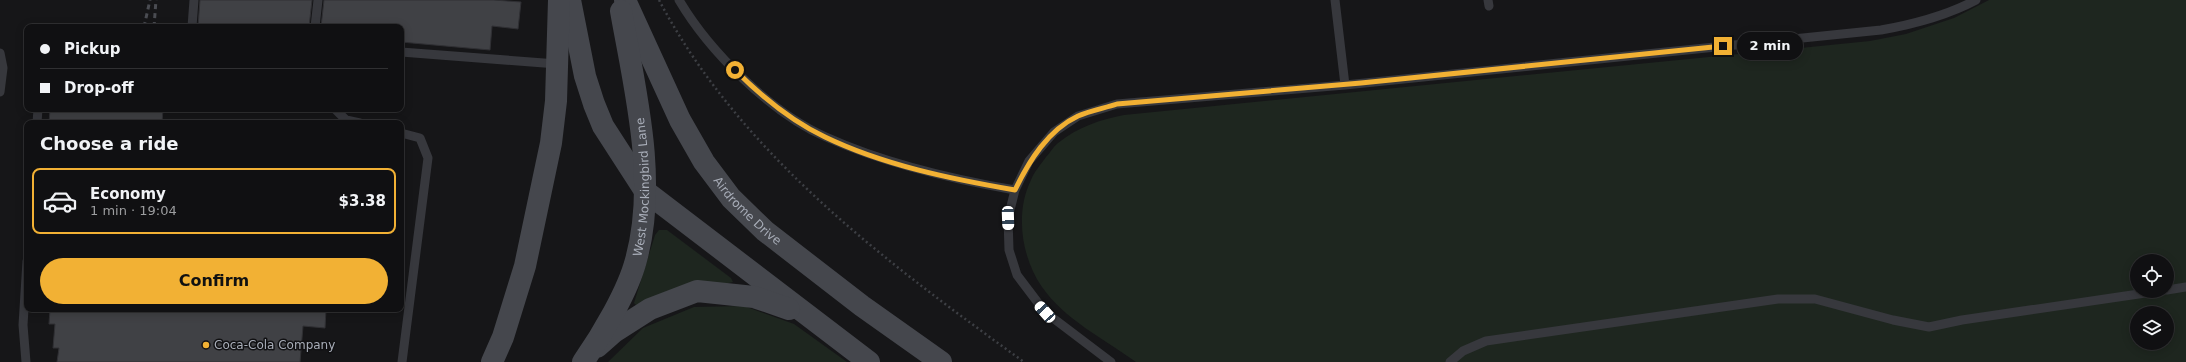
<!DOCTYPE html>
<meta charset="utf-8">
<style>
:root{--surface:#101012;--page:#1e1e20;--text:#f1f3f6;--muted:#9c9d9f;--line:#303032;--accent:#f2b134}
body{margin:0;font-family:"DejaVu Sans",sans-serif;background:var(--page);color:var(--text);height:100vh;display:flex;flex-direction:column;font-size:15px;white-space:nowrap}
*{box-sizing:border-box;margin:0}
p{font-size:13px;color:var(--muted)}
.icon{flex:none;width:22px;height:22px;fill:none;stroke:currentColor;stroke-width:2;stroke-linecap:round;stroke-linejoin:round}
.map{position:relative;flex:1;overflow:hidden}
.drawer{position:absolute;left:24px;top:120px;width:380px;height:192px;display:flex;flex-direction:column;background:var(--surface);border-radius:8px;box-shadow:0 2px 10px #0003,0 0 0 1px var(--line)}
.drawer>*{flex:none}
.guide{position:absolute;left:24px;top:24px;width:380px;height:88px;border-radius:8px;box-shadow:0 2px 10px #0003,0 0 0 1px var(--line);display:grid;align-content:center;height:88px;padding:0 16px;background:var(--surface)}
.buttons{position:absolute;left:2130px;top:254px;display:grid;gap:8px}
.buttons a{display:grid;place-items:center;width:44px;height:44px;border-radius:50%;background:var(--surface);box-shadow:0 2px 10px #0003,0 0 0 1px var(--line);font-size:20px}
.end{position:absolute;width:18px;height:18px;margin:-9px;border:5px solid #f2b134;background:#111;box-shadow:0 0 0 2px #111}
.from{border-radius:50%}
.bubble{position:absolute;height:28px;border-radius:14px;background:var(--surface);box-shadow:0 2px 10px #0003,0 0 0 1px var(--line);font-size:13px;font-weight:800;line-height:28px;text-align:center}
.car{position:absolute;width:12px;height:24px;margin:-12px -6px;border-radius:5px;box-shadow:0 0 3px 1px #0007;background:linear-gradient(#fff 24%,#345 0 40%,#fff 0 76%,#345 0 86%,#fff 0)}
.guide b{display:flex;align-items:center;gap:14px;height:38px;font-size:15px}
.guide b+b{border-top:1px solid var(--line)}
.guide i{width:10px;height:10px;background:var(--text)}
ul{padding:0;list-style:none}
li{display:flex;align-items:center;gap:12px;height:66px;margin:0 8px 6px;padding:0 8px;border:2px solid transparent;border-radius:8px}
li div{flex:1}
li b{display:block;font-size:15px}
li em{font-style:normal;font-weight:800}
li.current{border-color:var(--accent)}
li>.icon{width:36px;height:36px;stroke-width:1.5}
h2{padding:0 16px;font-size:18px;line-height:48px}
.action{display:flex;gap:8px;margin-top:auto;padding:8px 16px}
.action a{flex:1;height:46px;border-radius:24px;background:var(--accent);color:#111;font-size:16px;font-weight:800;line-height:46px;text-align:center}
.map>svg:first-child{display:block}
.green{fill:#1e261f;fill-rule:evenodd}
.building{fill:#404145;stroke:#303034}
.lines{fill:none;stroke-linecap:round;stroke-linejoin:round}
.path{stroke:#3d3f44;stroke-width:2.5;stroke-dasharray:2 3;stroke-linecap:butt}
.lane{stroke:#37383d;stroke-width:9}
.secondary{stroke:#45474d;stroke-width:22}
.rail{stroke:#4a4c52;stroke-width:3;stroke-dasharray:5 4;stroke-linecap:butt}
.route{stroke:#f2b134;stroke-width:5}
.poi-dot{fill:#f2b134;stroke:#111113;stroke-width:1.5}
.labels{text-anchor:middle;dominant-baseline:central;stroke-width:3;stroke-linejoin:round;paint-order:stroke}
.street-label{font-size:12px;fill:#a8adb8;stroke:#111113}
.poi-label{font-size:12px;fill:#a8adb8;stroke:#111113;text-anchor:start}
</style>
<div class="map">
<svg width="2186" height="362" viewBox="0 0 2186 362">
<rect width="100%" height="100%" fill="#161618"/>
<path class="green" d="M 1989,0 L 2186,0 L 2186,362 L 1136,362 C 1104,339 1064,319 1042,287 C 1021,257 1015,212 1031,180 C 1034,172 1041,164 1046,157 C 1050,153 1053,147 1058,143 C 1078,127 1099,120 1124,115 L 1870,41 L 1906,34 L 1954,18 ZM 2137,261 L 2167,261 L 2167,291 L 2137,291 ZM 2137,313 L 2167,313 L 2167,343 L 2137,343 Z
M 659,230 L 667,230 L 731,278 L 733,282 L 636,305 L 634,303 L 655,235 Z
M 744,306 L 794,324 L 847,362 L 608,362 L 643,328 L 694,307 Z"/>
<path class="building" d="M 200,0 L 312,0 L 309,27 L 198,27 Z
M 324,0 L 494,0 L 521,2 L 518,29 L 492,26 L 490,50 L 401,42 L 401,27 L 321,27 Z
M 50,109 L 163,109 L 162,123 L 49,123 Z
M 50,309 L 326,309 L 325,328 L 303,326 L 300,362 L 57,362 L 59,348 L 53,348 L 55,324 L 49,324 Z"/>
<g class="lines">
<path class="path" d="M 659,0 C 740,154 886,262 1024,362"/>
<path class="lane" d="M 679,0 C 709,51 771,113 826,137 C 886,164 951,179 1015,190
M 1335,0 L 1345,85
M 1488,0 L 1489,6
M 192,27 L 194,0
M 315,27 L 318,0
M 401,52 L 557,64
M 0,53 L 3,68 L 0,92
M 335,109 L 346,120 L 360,123
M 37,123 L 38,109
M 401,133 L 420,138 L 428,158 L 402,362
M 2167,290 L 2186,287
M 26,362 L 23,325 L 27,261
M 1111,362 L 1045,312 L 1017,275 L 1009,250 L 1008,218 L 1015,190 L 1029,161 L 1054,132 L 1078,116 L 1117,104 L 1345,85 L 1881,30 C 1915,24 1946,16 1976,0
M 1450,362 L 1463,351 L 1486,341 L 1778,299 L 1815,299 L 1893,320 L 1929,327 L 1962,320 L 2159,291"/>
<g class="secondary">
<path d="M 570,0 L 585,76 L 594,104 L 603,126 L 645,191 L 869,362"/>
<path id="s1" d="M 625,0 L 680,120 L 704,162 L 731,198 L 765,231 L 862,306 L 941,362"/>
<path d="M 597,347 L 614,332 L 650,309 L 697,291 L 754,297 L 789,309"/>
<path d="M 492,362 L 503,337 L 525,266 L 551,143 L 556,101 L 559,0"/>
<path id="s2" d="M 583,362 C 602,335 628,291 636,260 C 658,180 635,90 621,11"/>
</g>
<path class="rail" d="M 144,27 L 150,0
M 154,27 L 156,0"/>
</g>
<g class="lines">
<path class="route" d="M 735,70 C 761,96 791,121 825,137 C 883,165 951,179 1015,190 C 1029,161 1048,130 1078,116 C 1090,111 1105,108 1117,104 L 1361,83 L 1723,46"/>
</g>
<circle class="poi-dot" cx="206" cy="345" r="4"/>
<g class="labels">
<g class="street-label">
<text stroke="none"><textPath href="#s2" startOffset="189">West Mockingbird Lane</textPath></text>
<text stroke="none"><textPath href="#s1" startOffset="246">Airdrome Drive</textPath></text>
</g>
<g class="poi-label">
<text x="214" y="345">Coca-Cola Company</text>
</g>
</g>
</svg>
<div class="buttons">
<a><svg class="icon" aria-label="locate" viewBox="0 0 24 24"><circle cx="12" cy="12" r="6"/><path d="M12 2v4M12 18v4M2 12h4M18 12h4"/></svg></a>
<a><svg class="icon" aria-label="layers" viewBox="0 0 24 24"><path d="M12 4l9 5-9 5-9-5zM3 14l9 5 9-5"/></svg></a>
</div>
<i class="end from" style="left:735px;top:70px"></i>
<i class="end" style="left:1723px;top:46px"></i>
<div class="bubble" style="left:1737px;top:32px;width:66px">2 min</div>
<i class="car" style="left:1008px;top:218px;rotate:178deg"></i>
<i class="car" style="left:1045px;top:312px;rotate:318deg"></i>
<div class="guide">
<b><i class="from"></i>Pickup</b>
<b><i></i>Drop-off</b>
</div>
<section class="drawer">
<h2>Choose a ride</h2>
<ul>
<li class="current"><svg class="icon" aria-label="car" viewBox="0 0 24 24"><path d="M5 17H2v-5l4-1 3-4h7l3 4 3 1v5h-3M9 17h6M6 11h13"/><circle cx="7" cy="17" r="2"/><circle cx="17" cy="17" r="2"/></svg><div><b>Economy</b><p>1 min · 19:04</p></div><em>$3.38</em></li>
</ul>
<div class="action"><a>Confirm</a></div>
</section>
</div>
